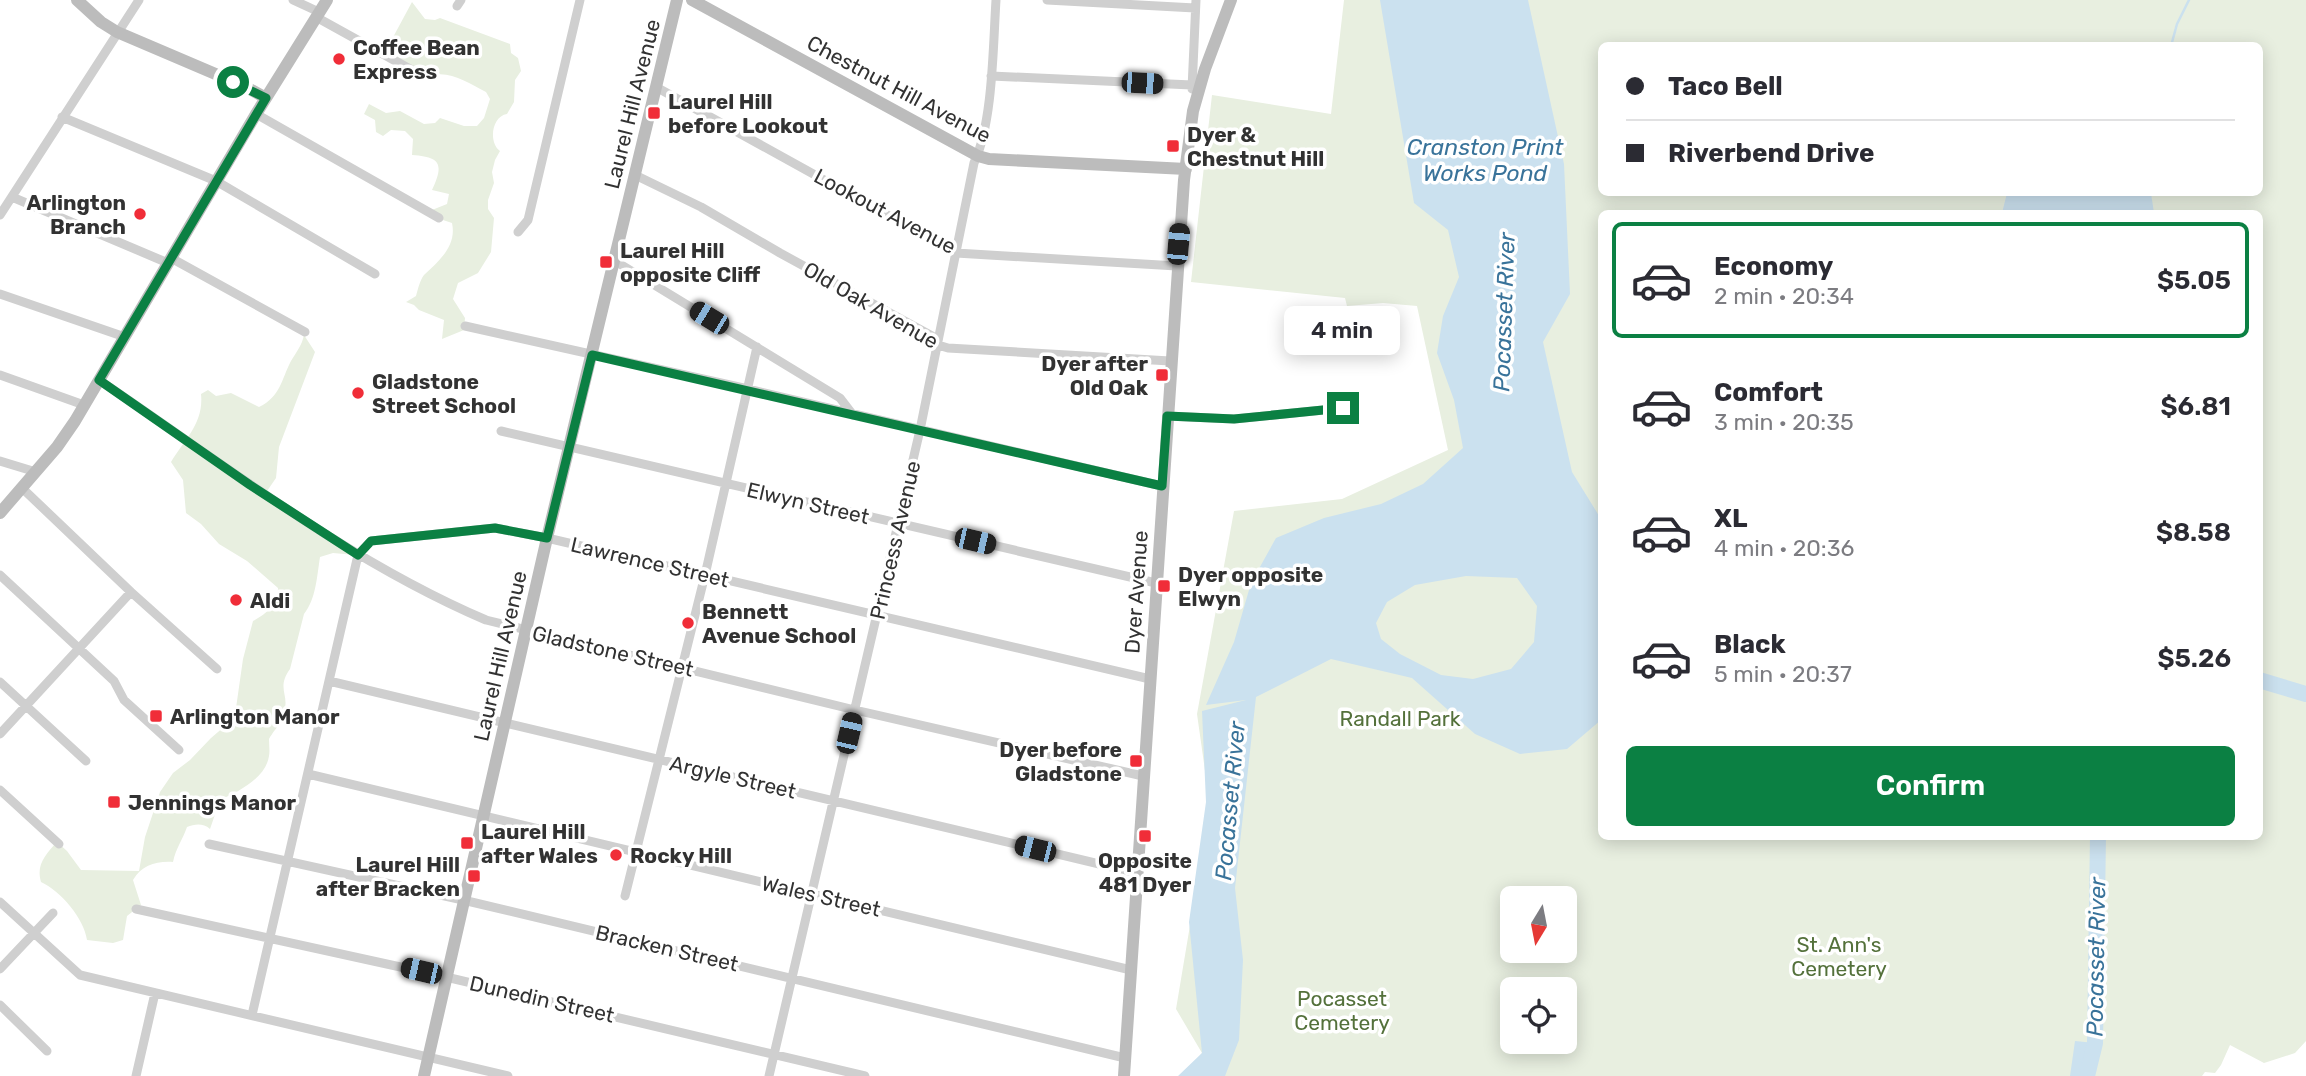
<!DOCTYPE html>
<meta charset="utf-8">
<style>
:root{--surface:#fff;--page:#f2f2f3;--text:#2b2b33;--muted:#7c7c81;--line:#e1e1e2;--accent:#0b8043}
body{margin:0;font-family:Rubik,sans-serif;background:var(--page);color:var(--text);height:100vh;display:flex;flex-direction:column;font-size:26px;white-space:nowrap}
*{box-sizing:border-box;margin:0}
p{font-size:23px;color:var(--muted)}
.icon{flex:none;width:38px;height:38px;fill:none;stroke:currentColor;stroke-width:2;stroke-linecap:round;stroke-linejoin:round}
.map{position:relative;flex:1;overflow:hidden}
.details{position:absolute;left:1598px;top:210px;width:665px;height:630px;display:flex;flex-direction:column;background:var(--surface);border-radius:10px;box-shadow:0 4px 18px #0003}
.details>*{flex:none}
.hud{position:absolute;left:1598px;top:42px;width:665px;height:154px;border-radius:10px;box-shadow:0 4px 18px #0003;display:grid;align-content:center;height:154px;padding:0 28px;background:var(--surface)}
.needle{width:46px;rotate:190deg}
.buttons{position:absolute;left:1500px;top:886px;display:grid;gap:14px}
.buttons a{display:grid;place-items:center;width:77px;height:77px;border-radius:10px;background:var(--surface);box-shadow:0 4px 18px #0003;font-size:35px}
.end{position:absolute;width:32px;height:32px;margin:-16px;border:9px solid #0b8043;background:#fff;box-shadow:0 0 0 4px #fff}
.from{border-radius:50%}
.bubble{position:absolute;height:49px;border-radius:10px;background:var(--surface);box-shadow:0 4px 18px #0003;font-size:23px;font-weight:600;line-height:49px;text-align:center}
.car{position:absolute;width:21px;height:42px;margin:-21px -10px;border-radius:9px;box-shadow:0 0 5px 2px #0007;background:linear-gradient(#222 24%,#8ab4d8 0 40%,#222 0 76%,#8ab4d8 0 86%,#222 0)}
.hud b{display:flex;align-items:center;gap:24px;height:66px;font-size:26px}
.hud b+b{border-top:2px solid var(--line)}
.hud i{width:18px;height:18px;background:var(--text)}
ul{padding:12px 0 0;list-style:none}
li{display:flex;align-items:center;gap:21px;height:116px;margin:0 14px 10px;padding:0 14px;border:4px solid transparent;border-radius:10px}
li div{flex:1}
li b{display:block;font-size:26px}
li em{font-style:normal;font-weight:600}
li.current{border-color:var(--accent)}
li>.icon{width:63px;height:63px;stroke-width:1.5}
.action{display:flex;gap:14px;margin-top:auto;padding:14px 28px}
.action a{flex:1;height:80px;border-radius:10px;background:var(--accent);color:#fff;font-size:28px;font-weight:600;line-height:80px;text-align:center}
.map>svg:first-child{display:block}
.green{fill:#e8efe0;fill-rule:evenodd}
.water{fill:#cbe1ef;fill-rule:evenodd}
.lines{fill:none;stroke-linecap:round;stroke-linejoin:round}
.stream{stroke:#cbe1ef;stroke-width:2.5}
.river{stroke:#cbe1ef;stroke-width:16}
.street{stroke:#cfcfcf;stroke-width:9}
.secondary{stroke:#bcbcbc;stroke-width:12}
.route{stroke:#0b8043;stroke-width:9}
.poi-dot{fill:#f02d38;stroke:#fff;stroke-width:2.5}
.labels{text-anchor:middle;dominant-baseline:central;stroke-width:7;stroke-linejoin:round;paint-order:stroke}
.poi-label{font-size:21px;font-weight:bold;fill:#323232;stroke:#fff;text-anchor:start}
.street-label{font-size:21px;fill:#323232;stroke:#fff}
.park-label{font-size:21px;fill:#54713b;stroke:#fff}
.water-label{font-size:23px;font-style:italic;fill:#39739a;stroke:#fff}
</style>
<div class="map">
<svg width="2306" height="1076" viewBox="0 0 2306 1076">
<rect width="100%" height="100%" fill="#fff"/>
<path class="green" d="M 1344,0 L 2306,0 L 2306,1041 L 2295,1053 L 2264,1063 L 2230,1045 L 2221,1065 L 2215,1073 L 2205,1072 L 2202,1076 L 1184,1076 L 1202,1053 L 1176,1009 L 1210,806 L 1197,714 L 1234,511 L 1342,499 L 1448,450 L 1417,306 L 1383,303 L 1347,306 L 1345,298 L 1191,282 L 1212,95 L 1331,114 ZM 1601,46 L 2259,46 L 2259,192 L 1601,192 ZM 1601,214 L 2259,214 L 2259,836 L 1601,836 ZM 1512,898 L 1564,898 L 1564,950 L 1512,950 ZM 1512,989 L 1564,989 L 1564,1041 L 1512,1041 Z
M 412,2 L 425,19 L 435,20 L 440,18 L 510,44 L 511,53 L 518,58 L 521,71 L 515,80 L 514,102 L 507,114 C 492,116 488,142 500,151 L 495,160 L 492,172 L 494,183 L 488,200 L 488,209 L 494,218 L 491,252 L 478,273 L 458,283 L 453,299 L 465,318 L 464,330 L 442,339 L 444,320 L 419,310 L 414,305 L 406,302 L 416,296 C 418,289 420,280 424,275 C 439,261 457,246 452,223 L 431,216 L 432,210 L 447,204 L 449,194 L 432,190 C 444,164 441,157 412,155 L 413,139 L 405,131 L 391,130 L 383,136 L 376,132 L 375,120 L 364,114 L 369,104 L 386,113 L 400,111 L 424,124 L 435,123 L 440,118 L 464,126 L 477,126 L 484,118 L 490,99 L 486,92 C 468,83 445,67 426,78 L 384,54 Z
M 304,335 L 315,352 L 279,447 L 276,478 L 265,494 L 355,555 L 333,553 L 320,557 C 317,576 316,599 304,614 L 290,669 C 277,687 288,694 285,708 C 282,724 276,727 269,739 C 269,745 270,751 269,756 C 266,778 238,792 220,800 L 210,829 C 203,823 195,824 187,827 C 182,841 176,848 173,862 C 156,861 142,865 133,880 L 141,905 L 127,916 L 123,940 L 113,943 L 87,940 C 84,919 61,891 41,882 C 36,865 45,855 57,842 L 67,851 L 81,870 L 139,871 L 145,837 L 160,792 L 173,773 L 190,760 L 211,738 L 225,726 L 236,708 L 243,659 L 253,621 C 267,613 278,605 278,588 L 247,561 L 219,544 L 201,524 L 186,513 L 183,480 L 171,462 C 185,439 204,423 201,394 L 208,390 L 216,396 L 231,393 L 259,407 C 281,396 281,380 291,361 C 297,351 302,345 304,335 Z"/>
<path class="water" d="M 1380,0 L 1528,0 L 1564,164 L 1570,294 L 1543,342 L 1572,472 L 1601,519 L 1601,720 L 1567,749 L 1520,754 L 1475,734 L 1412,678 L 1331,659 L 1256,697 L 1235,888 L 1243,960 L 1239,1040 L 1225,1076 L 1178,1076 L 1202,1053 L 1189,922 L 1206,802 L 1202,711 L 1246,700 L 1206,705 L 1234,642 L 1251,583 L 1276,538 L 1324,518 L 1381,504 L 1423,484 L 1463,448 L 1454,400 L 1437,353 L 1443,316 L 1459,277 L 1448,230 L 1414,203 ZM 1466,576 L 1517,578 L 1537,606 L 1534,642 L 1511,669 L 1473,679 L 1441,675 L 1400,654 L 1381,639 L 1376,623 L 1387,602 L 1415,585 Z
M 2007,193 L 2151,193 L 2154,213 L 2002,213 Z
M 2075,1041 L 2095,1043 L 2094,1076 L 2070,1076 Z"/>
<g class="lines">
<path class="stream" d="M 2171,46 L 2177,24 L 2189,0"/>
<path class="river" d="M 2259,680 L 2306,694
M 2087,1076 L 2095,1043 L 2098,836"/>
<path class="street" d="M 293,0 L 319,12
M 1047,0 L 1195,8
M 457,6 L 461,0
M 316,17 L 419,74
M 991,76 L 1192,85
M 656,87 L 956,253 L 1177,266
M 1192,89 L 1196,0
M 256,114 L 439,218
M 62,117 L 216,181 L 375,274
M 635,175 L 701,207 L 780,253 L 932,336 L 938,345 L 948,348 L 1170,361
M 12,197 L 168,263
M 0,215 L 139,0
M 518,232 L 528,220 L 580,0
M 171,258 L 305,332
M 615,261 L 840,398 L 853,415
M 0,294 L 125,337
M 465,326 L 748,389 L 1162,486
M 0,375 L 84,405
M 99,380 C 225,465 346,560 486,620 L 855,710 L 1143,776
M 1167,416 L 1234,419 L 1343,408
M 501,431 L 1156,583
M 0,461 L 36,472
M 22,488 L 131,592 L 217,669
M 0,575 L 114,681 L 124,700 L 179,750
M 329,681 L 1137,873
M 0,682 L 86,761
M 0,734 L 131,592
M 308,774 L 1131,970
M 0,790 L 59,844
M 209,844 L 463,900 L 1125,1058
M 625,896 L 705,575 L 757,347
M 0,902 L 80,975 L 508,1076
M 136,909 L 446,977 L 865,1076
M 0,969 L 53,913
M 0,1005 L 47,1051
M 252,1015 L 358,555 L 371,541 L 495,528 L 547,538 L 1150,679
M 136,1076 L 155,993
M 769,1076 L 920,430 L 974,163 C 993,123 993,46 996,0"/>
<path class="secondary" d="M 77,0 L 101,22 L 117,32 L 246,87 L 266,98
M 692,0 L 978,156 L 989,159 L 1186,169
M 0,513 L 57,447 L 75,421 L 256,114 L 327,0
M 424,1076 L 547,538 L 677,0
M 1124,1076 L 1184,180 L 1193,111 L 1205,69 L 1231,0"/>
</g>
<g class="lines">
<path class="route" d="M 233,82 L 266,98 L 99,380 L 250,485 L 358,555 L 371,541 L 495,528 L 547,538 L 592,355 L 1162,486 L 1167,416 L 1234,419 L 1343,408"/>
</g>
<g class="poi-dot">
<circle cx="339" cy="59" r="7"/>
<rect x="647" y="106" width="14" height="14" rx="3.5"/>
<rect x="1166" y="139" width="14" height="14" rx="3.5"/>
<circle cx="140" cy="214" r="7"/>
<rect x="599" y="255" width="14" height="14" rx="3.5"/>
<rect x="1155" y="368" width="14" height="14" rx="3.5"/>
<circle cx="358" cy="393" r="7"/>
<rect x="1157" y="579" width="14" height="14" rx="3.5"/>
<circle cx="236" cy="600" r="7"/>
<circle cx="688" cy="623" r="7"/>
<rect x="149" y="709" width="14" height="14" rx="3.5"/>
<rect x="1129" y="754" width="14" height="14" rx="3.5"/>
<rect x="107" y="795" width="14" height="14" rx="3.5"/>
<rect x="1138" y="829" width="14" height="14" rx="3.5"/>
<rect x="460" y="836" width="14" height="14" rx="3.5"/>
<circle cx="616" cy="855" r="7"/>
<rect x="467" y="869" width="14" height="14" rx="3.5"/>
</g>
<g class="labels">
<g class="poi-label">
<text x="353" y="47">Coffee Bean<tspan x="353" dy="24">Express</tspan></text>
<text x="668" y="101">Laurel Hill<tspan x="668" dy="24">before Lookout</tspan></text>
<text x="1187" y="134">Dyer &amp;<tspan x="1187" dy="24">Chestnut Hill</tspan></text>
<text x="126" y="202" text-anchor="end">Arlington<tspan x="126" dy="24">Branch</tspan></text>
<text x="620" y="250">Laurel Hill<tspan x="620" dy="24">opposite Cliff</tspan></text>
<text x="1148" y="363" text-anchor="end">Dyer after<tspan x="1148" dy="24">Old Oak</tspan></text>
<text x="372" y="381">Gladstone<tspan x="372" dy="24">Street School</tspan></text>
<text x="1178" y="574">Dyer opposite<tspan x="1178" dy="24">Elwyn</tspan></text>
<text x="250" y="600">Aldi</text>
<text x="702" y="611">Bennett<tspan x="702" dy="24">Avenue School</tspan></text>
<text x="170" y="716">Arlington Manor</text>
<text x="1122" y="749" text-anchor="end">Dyer before<tspan x="1122" dy="24">Gladstone</tspan></text>
<text x="128" y="802">Jennings Manor</text>
<text x="481" y="831">Laurel Hill<tspan x="481" dy="24">after Wales</tspan></text>
<text x="630" y="855">Rocky Hill</text>
<text x="1145" y="860" text-anchor="middle">Opposite<tspan x="1145" dy="24">481 Dyer</tspan></text>
<text x="460" y="864" text-anchor="end">Laurel Hill<tspan x="460" dy="24">after Bracken</tspan></text>
</g>
<g class="street-label">
<text transform="translate(899 89) rotate(28)">Chestnut Hill Avenue</text>
<text transform="translate(632 104) rotate(-76)">Laurel Hill Avenue</text>
<text transform="translate(885 211) rotate(28)">Lookout Avenue</text>
<text transform="translate(871 305) rotate(30)">Old Oak Avenue</text>
<text transform="translate(808 503) rotate(13)">Elwyn Street</text>
<text transform="translate(895 540) rotate(-77)">Princess Avenue</text>
<text transform="translate(650 562) rotate(13)">Lawrence Street</text>
<text transform="translate(1136 592) rotate(-86)">Dyer Avenue</text>
<text transform="translate(613 651) rotate(13)">Gladstone Street</text>
<text transform="translate(500 656) rotate(-77)">Laurel Hill Avenue</text>
<text transform="translate(733 777) rotate(13)">Argyle Street</text>
<text transform="translate(821 896) rotate(13)">Wales Street</text>
<text transform="translate(667 948) rotate(13)">Bracken Street</text>
<text transform="translate(542 999) rotate(13)">Dunedin Street</text>
</g>
<g class="park-label">
<text x="1400" y="718">Randall Park</text>
<text x="1839" y="944">St. Ann's<tspan x="1839" dy="24">Cemetery</tspan></text>
<text x="1342" y="998">Pocasset<tspan x="1342" dy="24">Cemetery</tspan></text>
</g>
<g class="water-label">
<text x="1485" y="147">Cranston Print<tspan x="1485" dy="26">Works Pond</tspan></text>
<text transform="translate(1504 312) rotate(-88)">Pocasset River</text>
<text transform="translate(1230 801) rotate(-85)">Pocasset River</text>
<text transform="translate(2096 957) rotate(-89)">Pocasset River</text>
</g>
</g>
</svg>
<div class="buttons">
<a><svg class="needle" viewBox="-14 -14 28 28"><path d="M0-13l5 13h-10z" fill="#e53935"/><path d="M0 13l5-13h-10z" fill="#7c7c81"/></svg></a>
<a><svg class="icon" aria-label="locate" viewBox="0 0 24 24"><circle cx="12" cy="12" r="6"/><path d="M12 2v4M12 18v4M2 12h4M18 12h4"/></svg></a>
</div>
<i class="end from" style="left:233px;top:82px"></i>
<i class="end" style="left:1343px;top:408px"></i>
<div class="bubble" style="left:1284px;top:306px;width:116px">4 min</div>
<i class="car" style="left:1142px;top:83px;rotate:93deg"></i>
<i class="car" style="left:1178px;top:244px;rotate:5deg"></i>
<i class="car" style="left:709px;top:318px;rotate:301deg"></i>
<i class="car" style="left:975px;top:541px;rotate:103deg"></i>
<i class="car" style="left:849px;top:733px;rotate:13deg"></i>
<i class="car" style="left:1035px;top:849px;rotate:284deg"></i>
<i class="car" style="left:421px;top:971px;rotate:283deg"></i>
<div class="hud">
<b><i class="from"></i>Taco Bell</b>
<b><i></i>Riverbend Drive</b>
</div>
<section class="details">
<ul>
<li class="current"><svg class="icon" aria-label="car" viewBox="0 0 24 24"><path d="M5 17H2v-5l4-1 3-4h7l3 4 3 1v5h-3M9 17h6M6 11h13"/><circle cx="7" cy="17" r="2"/><circle cx="17" cy="17" r="2"/></svg><div><b>Economy</b><p>2 min · 20:34</p></div><em>$5.05</em></li>
<li><svg class="icon" aria-label="car" viewBox="0 0 24 24"><path d="M5 17H2v-5l4-1 3-4h7l3 4 3 1v5h-3M9 17h6M6 11h13"/><circle cx="7" cy="17" r="2"/><circle cx="17" cy="17" r="2"/></svg><div><b>Comfort</b><p>3 min · 20:35</p></div><em>$6.81</em></li>
<li><svg class="icon" aria-label="car" viewBox="0 0 24 24"><path d="M5 17H2v-5l4-1 3-4h7l3 4 3 1v5h-3M9 17h6M6 11h13"/><circle cx="7" cy="17" r="2"/><circle cx="17" cy="17" r="2"/></svg><div><b>XL</b><p>4 min · 20:36</p></div><em>$8.58</em></li>
<li><svg class="icon" aria-label="car" viewBox="0 0 24 24"><path d="M5 17H2v-5l4-1 3-4h7l3 4 3 1v5h-3M9 17h6M6 11h13"/><circle cx="7" cy="17" r="2"/><circle cx="17" cy="17" r="2"/></svg><div><b>Black</b><p>5 min · 20:37</p></div><em>$5.26</em></li>
</ul>
<div class="action"><a>Confirm</a></div>
</section>
</div>
